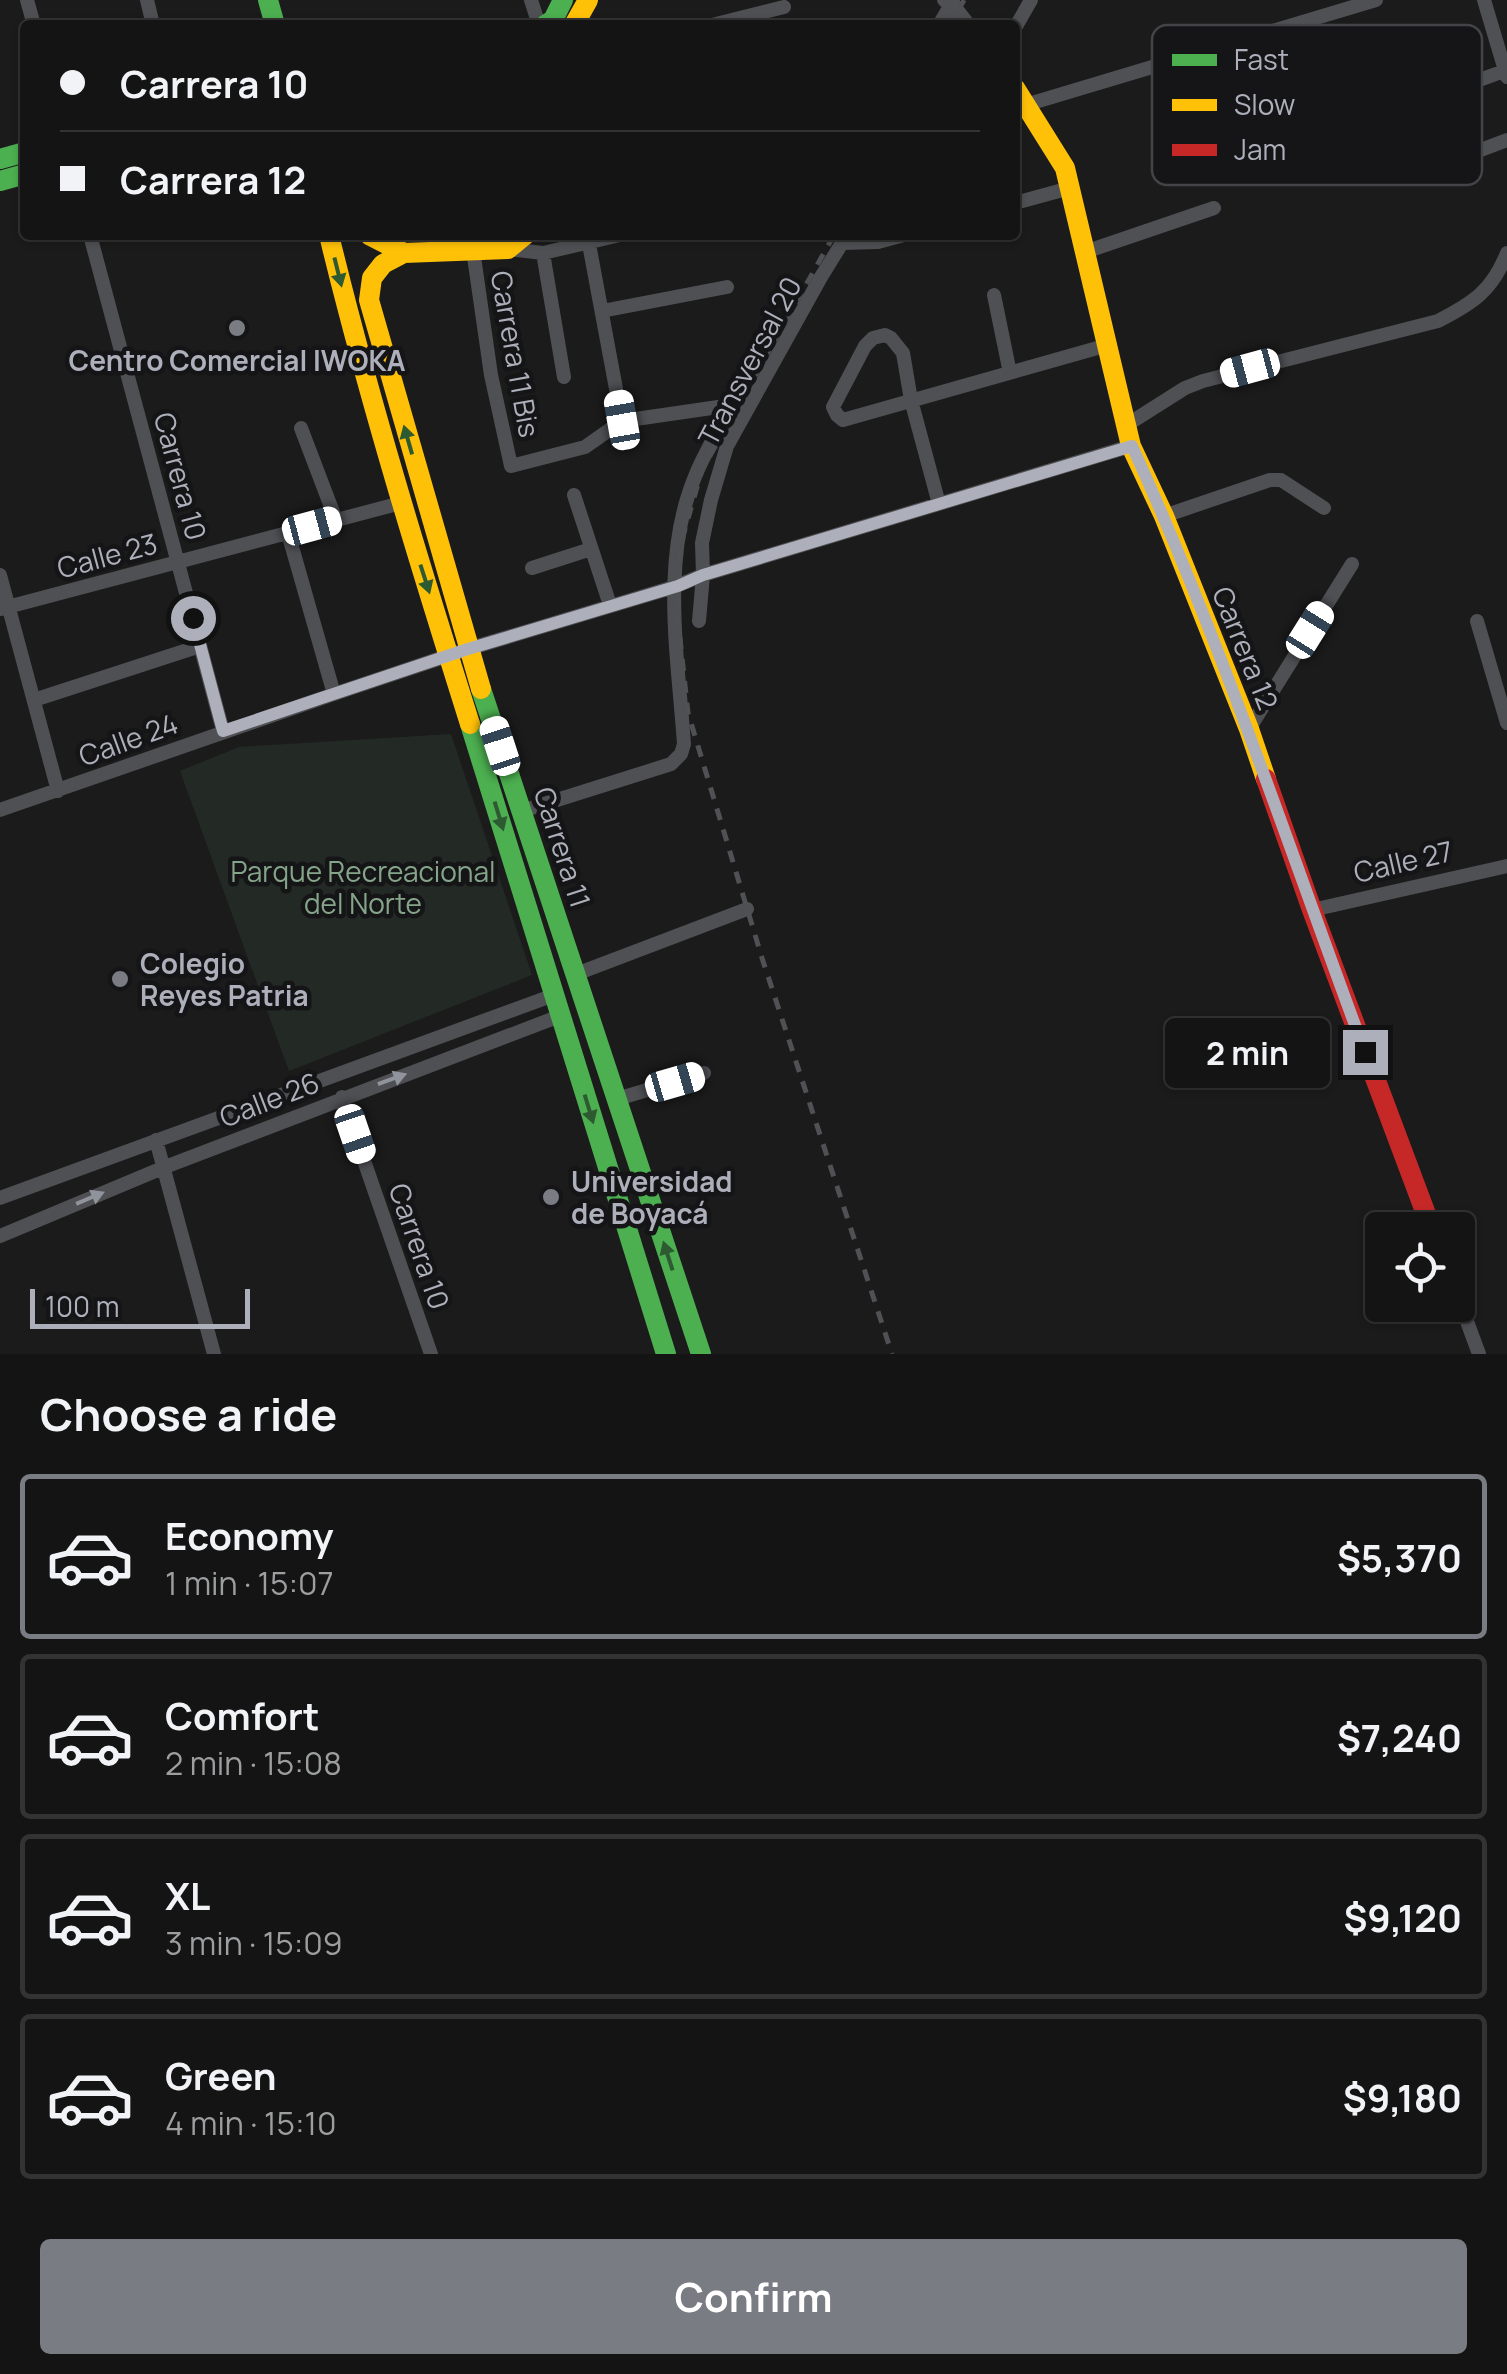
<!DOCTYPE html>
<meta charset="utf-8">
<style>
:root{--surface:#141414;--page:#1d1d1d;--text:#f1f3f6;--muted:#9d9ea0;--line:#333334;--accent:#7a7c83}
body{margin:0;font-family:Manrope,sans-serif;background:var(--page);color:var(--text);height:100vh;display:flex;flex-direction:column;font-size:38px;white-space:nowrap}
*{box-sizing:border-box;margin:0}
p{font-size:32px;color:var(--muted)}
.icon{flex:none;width:55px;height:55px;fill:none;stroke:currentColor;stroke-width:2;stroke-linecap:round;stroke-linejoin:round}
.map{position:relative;height:1354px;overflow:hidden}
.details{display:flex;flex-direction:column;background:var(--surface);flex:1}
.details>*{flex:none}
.top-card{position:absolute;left:20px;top:20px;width:1000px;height:220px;border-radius:10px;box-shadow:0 2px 8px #0004,0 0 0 2px var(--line);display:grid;align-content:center;height:220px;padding:0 40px;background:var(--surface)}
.controls{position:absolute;left:1365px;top:1212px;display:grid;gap:20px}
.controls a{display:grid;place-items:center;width:110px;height:110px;border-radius:10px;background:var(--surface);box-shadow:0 2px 8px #0004,0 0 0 2px var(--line);font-size:50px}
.scale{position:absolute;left:30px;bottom:25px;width:220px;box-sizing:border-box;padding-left:10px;border:5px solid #adb0bb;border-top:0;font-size:28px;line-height:35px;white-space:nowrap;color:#adb0bb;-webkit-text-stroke:8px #151517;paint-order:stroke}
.end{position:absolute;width:45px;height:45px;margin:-22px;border:12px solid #adb0bb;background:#111;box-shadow:0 0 0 5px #111}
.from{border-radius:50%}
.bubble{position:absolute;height:70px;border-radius:10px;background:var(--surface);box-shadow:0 2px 8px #0004,0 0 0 2px var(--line);font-size:32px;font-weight:700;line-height:70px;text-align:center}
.car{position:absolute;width:30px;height:60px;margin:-30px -15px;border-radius:12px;box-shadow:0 0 8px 2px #0007;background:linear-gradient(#fff 24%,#345 0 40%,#fff 0 76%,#345 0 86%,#fff 0)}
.top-card b{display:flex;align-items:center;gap:35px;height:95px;font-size:38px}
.top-card b+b{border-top:2px solid var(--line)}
.top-card i{width:25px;height:25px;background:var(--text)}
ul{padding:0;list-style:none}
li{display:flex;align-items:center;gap:30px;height:165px;margin:0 20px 15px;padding:0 20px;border:5px solid var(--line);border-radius:10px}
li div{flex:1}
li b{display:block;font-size:38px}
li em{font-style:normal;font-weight:700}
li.on{border-color:var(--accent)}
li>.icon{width:90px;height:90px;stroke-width:1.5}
h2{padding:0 40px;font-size:45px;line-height:120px}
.action{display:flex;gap:20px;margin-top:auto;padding:20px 40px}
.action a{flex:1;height:115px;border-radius:10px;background:var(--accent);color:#fff;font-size:40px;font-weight:700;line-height:115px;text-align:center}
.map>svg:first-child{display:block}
.green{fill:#232a25}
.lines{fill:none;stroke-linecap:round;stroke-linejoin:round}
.street{stroke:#4f5054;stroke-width:14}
.fast{stroke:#4caf50;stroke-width:20}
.slow{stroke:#ffc107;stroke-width:20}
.jam{stroke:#c62828;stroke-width:20}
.rail{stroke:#505154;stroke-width:5;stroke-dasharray:12 10;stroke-linecap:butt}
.oneway{fill:#2e5a31}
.oneway2{fill:#91939c}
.route{stroke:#adb0bb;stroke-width:12}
.poi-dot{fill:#7a7c83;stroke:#151517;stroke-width:4}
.labels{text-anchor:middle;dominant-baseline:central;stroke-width:9;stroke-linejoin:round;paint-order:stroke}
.street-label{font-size:28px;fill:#adb0bb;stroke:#151517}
.poi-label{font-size:28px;font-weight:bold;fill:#adb0bb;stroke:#151517;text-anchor:start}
.park-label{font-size:28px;fill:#85a58a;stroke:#151517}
.key{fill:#151517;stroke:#434448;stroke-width:2.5}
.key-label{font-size:28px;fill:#adb0bb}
</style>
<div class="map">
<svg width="1507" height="1354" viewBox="0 0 1507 1354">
<rect width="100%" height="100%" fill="#1b1b1b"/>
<path class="green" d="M 451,734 L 532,975 L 289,1071 L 180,771 L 239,747 Z"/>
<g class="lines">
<path class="street" d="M 27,0 L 34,25
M 147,0 L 153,25
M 531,0 L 539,25
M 944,0 L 958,11 L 969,25
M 1484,0 L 1507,77
M 712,25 L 784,7
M 939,25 L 953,1
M 1015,28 L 1031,0
M 1015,108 L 1376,0
M 1389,113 L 1504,71
M 1415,175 L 1507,140
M 1015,203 L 1070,188
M 90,235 L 223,731
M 843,243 L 878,242 L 904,235
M 589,244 L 622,421
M 508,249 L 543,253 L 620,235
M 473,250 L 491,375 L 511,466 L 585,447 L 622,421 L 732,405
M 1085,252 L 1214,208
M 543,253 L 564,377
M 994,295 L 1010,373
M 602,311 L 727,287
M 1125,426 L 1185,388 L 1203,381 L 1438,321 C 1473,303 1492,291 1507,253
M 301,428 L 336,520
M 574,495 L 610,605
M 939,504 L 911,400 L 903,353 L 891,338 L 885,335 L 873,338 L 865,346 L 833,407 L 837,415 L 843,420 L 1108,345
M 1164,516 L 1270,480 L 1281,480 L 1324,508
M 288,533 L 334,694
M 532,568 L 591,549
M 0,575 L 58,791
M 0,609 L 401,503
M 699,621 L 703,575 L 702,543 L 711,500 L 727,446 L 821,277 L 847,235
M 1477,621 L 1507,723
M 34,700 L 200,646
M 1249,729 L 1352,564
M 0,810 L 334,694 L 468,649 L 674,587 L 703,575 L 1131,446
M 522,811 L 671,764 L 681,754 L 684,744 C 678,656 660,558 696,474 C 706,450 720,428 732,405
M 1312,910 L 1507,866
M 576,974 L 747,909
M 342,1097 L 431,1354
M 617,1099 L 704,1073
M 156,1140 L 214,1354
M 0,1198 L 554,995
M 0,1236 L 165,1167 L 560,1016
M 1458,1297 L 1479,1354"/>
<path class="fast" d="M 268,0 L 275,25
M 545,25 L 553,20 L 563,0
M 0,159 L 25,152
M 0,181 L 25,174
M 481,689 L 701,1354
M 470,724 L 666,1354"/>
<path class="slow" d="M 574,25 L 588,0
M 1015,88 L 1065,168 L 1131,446 L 1164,516 L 1249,729 L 1266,779
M 329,235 C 369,400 419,562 470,724
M 369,235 L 404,253
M 481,689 L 369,300 L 372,278 L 383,264 L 404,253 L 508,249 L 525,235"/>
<path class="jam" d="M 1266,779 L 1312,910 L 1432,1230"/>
<path class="rail" d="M 950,25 L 964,0
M 834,235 L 702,470 L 681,543 L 677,610 L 688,713 L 762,958 L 892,1354"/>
</g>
<defs><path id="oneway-solid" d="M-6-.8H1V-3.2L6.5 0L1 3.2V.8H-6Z" transform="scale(2.5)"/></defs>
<g class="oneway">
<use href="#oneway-solid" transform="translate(338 272) rotate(76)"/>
<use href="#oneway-solid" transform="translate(408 440) rotate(-106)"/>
<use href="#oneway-solid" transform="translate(425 579) rotate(72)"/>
<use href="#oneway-solid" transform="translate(499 816) rotate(73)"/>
<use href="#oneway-solid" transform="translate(589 1109) rotate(73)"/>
<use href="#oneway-solid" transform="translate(668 1256) rotate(-108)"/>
</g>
<g class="oneway2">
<use href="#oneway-solid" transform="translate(392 1079) rotate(-20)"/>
<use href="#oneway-solid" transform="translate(90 1198) rotate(-23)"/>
</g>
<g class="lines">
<path class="route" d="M 193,618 L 223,731 L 468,649 L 678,586 L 703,575 L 1132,446 C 1222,643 1289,849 1365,1052"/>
</g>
<g class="poi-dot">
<circle cx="237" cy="328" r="10"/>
<circle cx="120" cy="979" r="10"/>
<circle cx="551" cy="1197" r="10"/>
</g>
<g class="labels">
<g class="street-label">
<text transform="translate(516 354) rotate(80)">Carrera 11 Bis</text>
<text transform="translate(749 361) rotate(-62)">Transversal 20</text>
<text transform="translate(181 476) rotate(75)">Carrera 10</text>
<text transform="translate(107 555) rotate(-15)">Calle 23</text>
<text transform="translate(1246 648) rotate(68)">Carrera 12</text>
<text transform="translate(128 739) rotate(-20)">Calle 24</text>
<text transform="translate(563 847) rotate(72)">Carrera 11</text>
<text transform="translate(1403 861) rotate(-13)">Calle 27</text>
<text transform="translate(269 1099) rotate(-21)">Calle 26</text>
<text transform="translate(420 1246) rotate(71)">Carrera 10</text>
</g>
<g class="poi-label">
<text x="237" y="360" text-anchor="middle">Centro Comercial IWOKA</text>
<text x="140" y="963">Colegio<tspan x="140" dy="32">Reyes Patria</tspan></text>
<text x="571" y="1181">Universidad<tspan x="571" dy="32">de Boyacá</tspan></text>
</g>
<g class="park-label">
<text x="363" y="871">Parque Recreacional<tspan x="363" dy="32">del Norte</tspan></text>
</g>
</g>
<rect x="1152" y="25" width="330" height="160" rx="15" class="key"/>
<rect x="1172" y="54" width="45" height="12" fill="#4caf50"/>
<rect x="1172" y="99" width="45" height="12" fill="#ffc107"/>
<rect x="1172" y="144" width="45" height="12" fill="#c62828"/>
<g class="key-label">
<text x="1234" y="70">Fast</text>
<text x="1234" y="115">Slow</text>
<text x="1234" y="160">Jam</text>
</g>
</svg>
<div class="controls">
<a><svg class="icon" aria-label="locate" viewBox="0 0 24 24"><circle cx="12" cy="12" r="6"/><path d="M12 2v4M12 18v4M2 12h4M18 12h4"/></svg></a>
</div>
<div class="scale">100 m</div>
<i class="end from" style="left:193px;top:618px"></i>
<i class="end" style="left:1365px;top:1052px"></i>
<div class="bubble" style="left:1165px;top:1018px;width:165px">2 min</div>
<i class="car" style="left:1250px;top:368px;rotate:255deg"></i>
<i class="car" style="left:622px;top:420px;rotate:350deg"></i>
<i class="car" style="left:312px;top:526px;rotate:75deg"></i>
<i class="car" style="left:1310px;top:630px;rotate:32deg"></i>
<i class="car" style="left:500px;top:746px;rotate:342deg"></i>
<i class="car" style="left:675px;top:1082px;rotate:74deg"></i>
<i class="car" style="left:355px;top:1134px;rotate:161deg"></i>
<div class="top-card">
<b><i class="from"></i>Carrera 10</b>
<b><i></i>Carrera 12</b>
</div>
</div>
<section class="details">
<h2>Choose a ride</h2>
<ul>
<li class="on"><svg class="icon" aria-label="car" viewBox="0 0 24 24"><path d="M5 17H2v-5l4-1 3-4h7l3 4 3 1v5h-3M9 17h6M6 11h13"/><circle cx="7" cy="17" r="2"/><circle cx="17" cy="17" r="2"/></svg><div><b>Economy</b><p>1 min · 15:07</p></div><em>$5,370</em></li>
<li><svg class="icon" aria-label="car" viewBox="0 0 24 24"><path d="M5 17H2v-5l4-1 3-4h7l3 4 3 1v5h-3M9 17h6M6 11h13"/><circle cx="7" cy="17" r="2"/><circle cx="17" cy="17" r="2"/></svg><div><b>Comfort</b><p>2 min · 15:08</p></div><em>$7,240</em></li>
<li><svg class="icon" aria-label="car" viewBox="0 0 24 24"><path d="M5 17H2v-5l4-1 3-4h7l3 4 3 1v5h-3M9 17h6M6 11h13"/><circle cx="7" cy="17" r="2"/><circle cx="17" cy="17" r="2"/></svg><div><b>XL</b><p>3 min · 15:09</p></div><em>$9,120</em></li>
<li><svg class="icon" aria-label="car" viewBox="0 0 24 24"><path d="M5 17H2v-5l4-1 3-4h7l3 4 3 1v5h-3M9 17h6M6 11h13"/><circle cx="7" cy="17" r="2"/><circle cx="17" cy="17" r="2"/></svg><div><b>Green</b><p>4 min · 15:10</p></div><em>$9,180</em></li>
</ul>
<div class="action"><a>Confirm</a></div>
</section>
